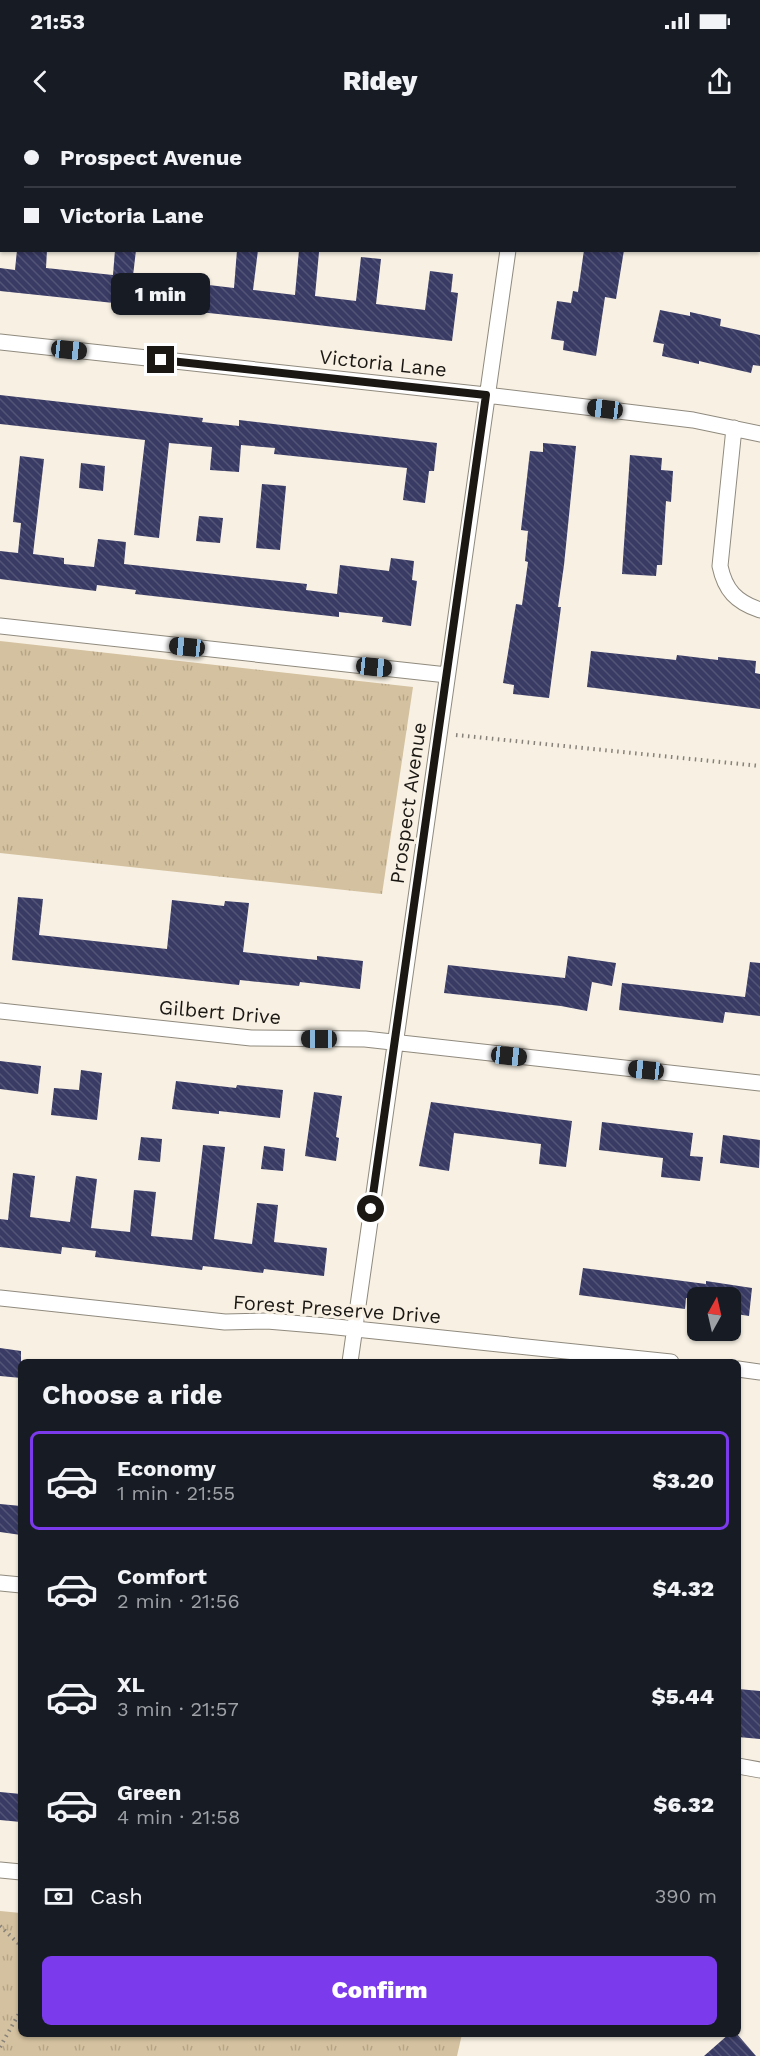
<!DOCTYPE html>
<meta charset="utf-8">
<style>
:root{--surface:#171b24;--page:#242831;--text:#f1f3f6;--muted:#9ea1a6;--line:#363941;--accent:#7c3aed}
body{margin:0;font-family:"Work Sans",sans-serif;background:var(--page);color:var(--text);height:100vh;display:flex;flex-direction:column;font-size:22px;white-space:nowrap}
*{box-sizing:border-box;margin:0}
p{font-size:20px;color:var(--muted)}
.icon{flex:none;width:33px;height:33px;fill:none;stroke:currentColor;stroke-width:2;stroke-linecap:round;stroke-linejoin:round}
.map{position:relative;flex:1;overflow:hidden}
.drawer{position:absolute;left:18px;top:1239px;width:723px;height:678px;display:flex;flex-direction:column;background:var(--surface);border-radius:9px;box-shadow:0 2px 4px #0004}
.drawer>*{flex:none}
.top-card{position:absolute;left:0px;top:0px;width:760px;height:132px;box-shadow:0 2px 4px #0004;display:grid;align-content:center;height:132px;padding:0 24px;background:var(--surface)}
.needle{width:39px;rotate:8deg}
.buttons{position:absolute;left:687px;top:1167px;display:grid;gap:12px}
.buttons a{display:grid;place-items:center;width:54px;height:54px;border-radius:9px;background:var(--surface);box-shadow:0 2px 4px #0004;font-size:30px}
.end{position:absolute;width:27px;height:27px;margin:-14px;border:8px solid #1b1814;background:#fff;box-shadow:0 0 0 3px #fff}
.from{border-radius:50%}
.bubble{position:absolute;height:42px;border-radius:9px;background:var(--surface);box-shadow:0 2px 4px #0004;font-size:20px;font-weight:800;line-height:42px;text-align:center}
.car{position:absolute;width:18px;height:36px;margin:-18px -9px;border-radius:8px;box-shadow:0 0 4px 2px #0007;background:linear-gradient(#222 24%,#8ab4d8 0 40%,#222 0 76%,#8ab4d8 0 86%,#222 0)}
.top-card b{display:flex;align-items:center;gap:21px;height:57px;font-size:22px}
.top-card b+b{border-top:2px solid var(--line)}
.top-card i{width:15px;height:15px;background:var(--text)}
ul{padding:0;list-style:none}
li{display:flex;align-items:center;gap:18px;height:99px;margin:0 12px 9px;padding:0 12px;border:3px solid transparent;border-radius:9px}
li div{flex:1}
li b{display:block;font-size:22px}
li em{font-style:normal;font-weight:800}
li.current{border-color:var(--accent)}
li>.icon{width:54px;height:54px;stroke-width:1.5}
h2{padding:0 24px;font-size:27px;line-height:72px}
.pay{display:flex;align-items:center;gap:15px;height:66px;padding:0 24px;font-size:22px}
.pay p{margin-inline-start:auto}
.cta{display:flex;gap:12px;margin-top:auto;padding:12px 24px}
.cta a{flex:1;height:69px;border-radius:9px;background:var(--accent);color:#fff;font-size:24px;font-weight:800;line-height:69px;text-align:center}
.status{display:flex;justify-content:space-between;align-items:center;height:42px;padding:0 30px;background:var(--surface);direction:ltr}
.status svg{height:16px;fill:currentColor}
header{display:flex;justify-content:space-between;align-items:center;height:78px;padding:0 24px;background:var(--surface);font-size:27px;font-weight:800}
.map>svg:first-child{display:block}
.grass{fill:url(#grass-tufts)}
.building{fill:url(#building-back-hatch)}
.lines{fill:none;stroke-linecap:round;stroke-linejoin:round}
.minor-casing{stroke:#908a7e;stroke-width:17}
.path{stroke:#878279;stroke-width:4;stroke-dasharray:1.5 4.5;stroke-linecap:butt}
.minor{stroke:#fff;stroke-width:15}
.route{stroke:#1b1814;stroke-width:8}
.labels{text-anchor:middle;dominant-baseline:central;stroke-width:6;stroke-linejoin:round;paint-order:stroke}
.street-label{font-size:20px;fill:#1b1814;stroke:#f7f0e3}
</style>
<div class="status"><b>21:53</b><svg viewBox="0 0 49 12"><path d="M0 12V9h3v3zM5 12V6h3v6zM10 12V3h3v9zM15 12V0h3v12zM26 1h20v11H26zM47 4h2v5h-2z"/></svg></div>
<header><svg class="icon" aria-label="back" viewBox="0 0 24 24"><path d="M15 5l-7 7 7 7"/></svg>Ridey<svg class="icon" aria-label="share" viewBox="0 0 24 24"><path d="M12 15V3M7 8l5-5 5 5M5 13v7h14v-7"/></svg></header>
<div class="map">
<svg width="760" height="1936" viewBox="0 0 760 1936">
<defs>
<pattern id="grass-tufts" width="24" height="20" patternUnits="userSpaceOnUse" patternTransform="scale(1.5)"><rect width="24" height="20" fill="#d4c19f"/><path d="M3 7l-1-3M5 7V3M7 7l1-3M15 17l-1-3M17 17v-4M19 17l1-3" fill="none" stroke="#b5a588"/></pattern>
<pattern id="building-back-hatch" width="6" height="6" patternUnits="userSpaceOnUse" patternTransform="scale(1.5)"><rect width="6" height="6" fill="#393b65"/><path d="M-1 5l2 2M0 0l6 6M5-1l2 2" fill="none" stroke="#535476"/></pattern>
</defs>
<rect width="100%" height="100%" fill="#f7f0e3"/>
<path class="grass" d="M 0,521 L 413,567 L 382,774 L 0,733 Z
M 0,1791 L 21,1793 L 21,1914 L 462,1914 L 457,1936 L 0,1936 Z"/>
<path class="building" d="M 17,130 L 47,130 L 46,148 L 113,155 L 115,130 L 136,130 L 133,156 L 234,168 L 237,130 L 258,130 L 253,170 L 295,175 L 299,130 L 319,132 L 315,176 L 356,181 L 361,137 L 381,139 L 376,184 L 425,190 L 430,151 L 453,154 L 451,172 L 458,173 L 452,221 L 284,201 L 0,171 L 0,148 L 15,150 Z
M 584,130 L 624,130 L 616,179 L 605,177 L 596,236 L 563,230 L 564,221 L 551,219 L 557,181 L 571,183 L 573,171 L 578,172 Z
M 660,190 L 690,196 L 690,192 L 721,199 L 720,206 L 760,215 L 760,246 L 753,245 L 751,253 L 699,241 L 699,244 L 662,236 L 664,224 L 653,222 Z
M 0,275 L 203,298 L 202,302 L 239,306 L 239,300 L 437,323 L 434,351 L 429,351 L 425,383 L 403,380 L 407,348 L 274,334 L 275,328 L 241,325 L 239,352 L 210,350 L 212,327 L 169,323 L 159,418 L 134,415 L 145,320 L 0,304 Z
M 543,323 L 576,326 L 564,445 L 558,487 L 561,487 L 549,578 L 513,574 L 514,565 L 503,563 L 516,484 L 522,485 L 528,442 L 525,441 L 528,411 L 521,410 L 530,331 L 543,332 Z
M 630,335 L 662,338 L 661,350 L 673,351 L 671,382 L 666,381 L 662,445 L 657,445 L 656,456 L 622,454 Z
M 20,336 L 44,339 L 33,434 L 64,438 L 64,444 L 94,447 L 98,419 L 126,422 L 124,444 L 307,464 L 306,470 L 337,474 L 340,445 L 389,451 L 391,438 L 414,441 L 412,460 L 417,461 L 411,506 L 382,502 L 383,497 L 339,492 L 339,497 L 135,474 L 136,470 L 97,465 L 96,471 L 0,459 L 0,431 L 18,433 L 21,403 L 13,402 Z
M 81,343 L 105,346 L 103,371 L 79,368 Z
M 262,364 L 286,366 L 280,430 L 256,428 Z
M 199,396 L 223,398 L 220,423 L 196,421 Z
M 591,531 L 676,540 L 677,535 L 718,540 L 718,537 L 756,541 L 755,553 L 760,554 L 760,589 L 587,567 Z
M 18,777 L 43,779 L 39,815 L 167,829 L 172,780 L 224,786 L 225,781 L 249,783 L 243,832 L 317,840 L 317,836 L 363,841 L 360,869 L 300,862 L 299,866 L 240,860 L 239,865 L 12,840 Z
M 568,836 L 616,843 L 612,866 L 592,862 L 587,891 L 561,886 L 444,873 L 448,845 L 565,858 Z
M 750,842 L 760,843 L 760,896 L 725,892 L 723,903 L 619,890 L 622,863 L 745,877 Z
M 0,941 L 41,946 L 38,974 L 0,969 Z
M 81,950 L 102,953 L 97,1000 L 51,995 L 54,968 L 79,970 Z
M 176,961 L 236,968 L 237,965 L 283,970 L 280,998 L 219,991 L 219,994 L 172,989 Z
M 314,972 L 342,976 L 336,1017 L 339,1018 L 336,1041 L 305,1036 Z
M 431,982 L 572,1001 L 566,1047 L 539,1044 L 541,1024 L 454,1013 L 449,1051 L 419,1046 Z
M 602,1002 L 693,1013 L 690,1036 L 703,1037 L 700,1061 L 661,1057 L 663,1038 L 599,1030 Z
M 723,1015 L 760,1020 L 759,1048 L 720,1043 Z
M 141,1017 L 162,1019 L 160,1042 L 138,1040 Z
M 203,1025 L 225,1027 L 214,1119 L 252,1124 L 257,1083 L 278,1085 L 274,1122 L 327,1128 L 324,1156 L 264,1149 L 263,1153 L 203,1146 L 202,1150 L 95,1137 L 96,1131 L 62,1127 L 61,1134 L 0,1127 L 0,1099 L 8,1100 L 13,1053 L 35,1056 L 30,1097 L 70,1102 L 76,1056 L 97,1059 L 91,1108 L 130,1112 L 134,1070 L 156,1072 L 151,1116 L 192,1120 Z
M 264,1026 L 285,1029 L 283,1051 L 261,1049 Z
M 583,1148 L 706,1164 L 706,1161 L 752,1168 L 749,1196 L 730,1193 L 730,1178 L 686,1178 L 685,1189 L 579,1175 Z
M 0,1228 L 21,1231 L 21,1258 L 0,1256 Z
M 0,1384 L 21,1386 L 21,1415 L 0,1412 Z
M 738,1569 L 760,1571 L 760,1619 L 738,1617 Z
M 0,1672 L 21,1674 L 21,1702 L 0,1700 Z
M 729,1914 L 737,1914 L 756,1936 L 704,1936 Z"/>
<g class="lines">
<g class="minor-casing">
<path id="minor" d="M 610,0 L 623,2
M 528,2 L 528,0
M 759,28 L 760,28
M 0,222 L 486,275 L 693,300 L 760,314
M 734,308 L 720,446 C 725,470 736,482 760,490
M 0,506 L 447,555
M 0,891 L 251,918 L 365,919 L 760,963
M 0,1178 L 225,1202 L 267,1201 L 327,1206 L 671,1242
M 350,1242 L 508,130
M 738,1249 L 760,1252
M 0,1463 L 21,1465
M 738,1646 L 760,1650
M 0,1750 L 21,1752"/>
</g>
<path class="path" d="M 456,615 L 760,646
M 0,1806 L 21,1826
M 0,1927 L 21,1890"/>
<use href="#minor" class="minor"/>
</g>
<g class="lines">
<path class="route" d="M 161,240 L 486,275 L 371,1089"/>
</g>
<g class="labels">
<g class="street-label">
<text transform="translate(383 243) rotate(6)">Victoria Lane</text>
<text transform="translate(408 683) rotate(-82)">Prospect Avenue</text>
<text transform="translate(220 892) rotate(5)">Gilbert Drive</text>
<text transform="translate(337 1189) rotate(4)">Forest Preserve Drive</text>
</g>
</g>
</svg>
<div class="buttons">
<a><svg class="needle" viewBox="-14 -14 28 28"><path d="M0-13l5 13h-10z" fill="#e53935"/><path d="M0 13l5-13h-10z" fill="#9ea1a6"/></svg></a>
</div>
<i class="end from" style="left:371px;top:1089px"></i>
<i class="end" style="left:161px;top:240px"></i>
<div class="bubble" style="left:111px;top:153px;width:99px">1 min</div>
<i class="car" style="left:69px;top:230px;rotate:96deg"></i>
<i class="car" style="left:605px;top:289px;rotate:277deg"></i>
<i class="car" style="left:187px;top:527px;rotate:276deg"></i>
<i class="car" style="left:374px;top:547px;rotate:96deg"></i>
<i class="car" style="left:319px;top:919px;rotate:270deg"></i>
<i class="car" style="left:509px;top:936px;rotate:96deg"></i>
<i class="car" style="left:646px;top:950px;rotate:276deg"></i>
<div class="top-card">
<b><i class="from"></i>Prospect Avenue</b>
<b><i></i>Victoria Lane</b>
</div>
<section class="drawer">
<h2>Choose a ride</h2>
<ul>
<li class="current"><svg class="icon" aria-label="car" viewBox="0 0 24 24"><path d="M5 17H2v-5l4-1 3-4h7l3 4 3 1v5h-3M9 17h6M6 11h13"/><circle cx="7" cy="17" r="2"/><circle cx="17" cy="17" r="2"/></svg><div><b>Economy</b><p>1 min · 21:55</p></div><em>$3.20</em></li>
<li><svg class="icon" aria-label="car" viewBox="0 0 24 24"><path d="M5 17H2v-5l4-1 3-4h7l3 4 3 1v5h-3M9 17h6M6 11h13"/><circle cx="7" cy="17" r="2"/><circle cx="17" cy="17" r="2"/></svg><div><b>Comfort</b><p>2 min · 21:56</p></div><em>$4.32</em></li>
<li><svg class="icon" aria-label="car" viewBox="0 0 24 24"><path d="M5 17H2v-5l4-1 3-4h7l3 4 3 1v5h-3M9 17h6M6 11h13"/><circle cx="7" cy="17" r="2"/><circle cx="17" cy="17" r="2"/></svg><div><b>XL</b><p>3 min · 21:57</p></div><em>$5.44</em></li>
<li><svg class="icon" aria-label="car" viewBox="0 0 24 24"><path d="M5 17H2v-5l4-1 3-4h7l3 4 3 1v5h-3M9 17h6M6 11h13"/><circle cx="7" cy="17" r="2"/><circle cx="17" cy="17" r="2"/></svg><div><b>Green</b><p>4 min · 21:58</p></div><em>$6.32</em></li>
</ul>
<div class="pay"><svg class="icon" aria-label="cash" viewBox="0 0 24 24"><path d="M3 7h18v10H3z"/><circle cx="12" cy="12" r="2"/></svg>Cash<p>390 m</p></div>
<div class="cta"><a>Confirm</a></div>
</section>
</div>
